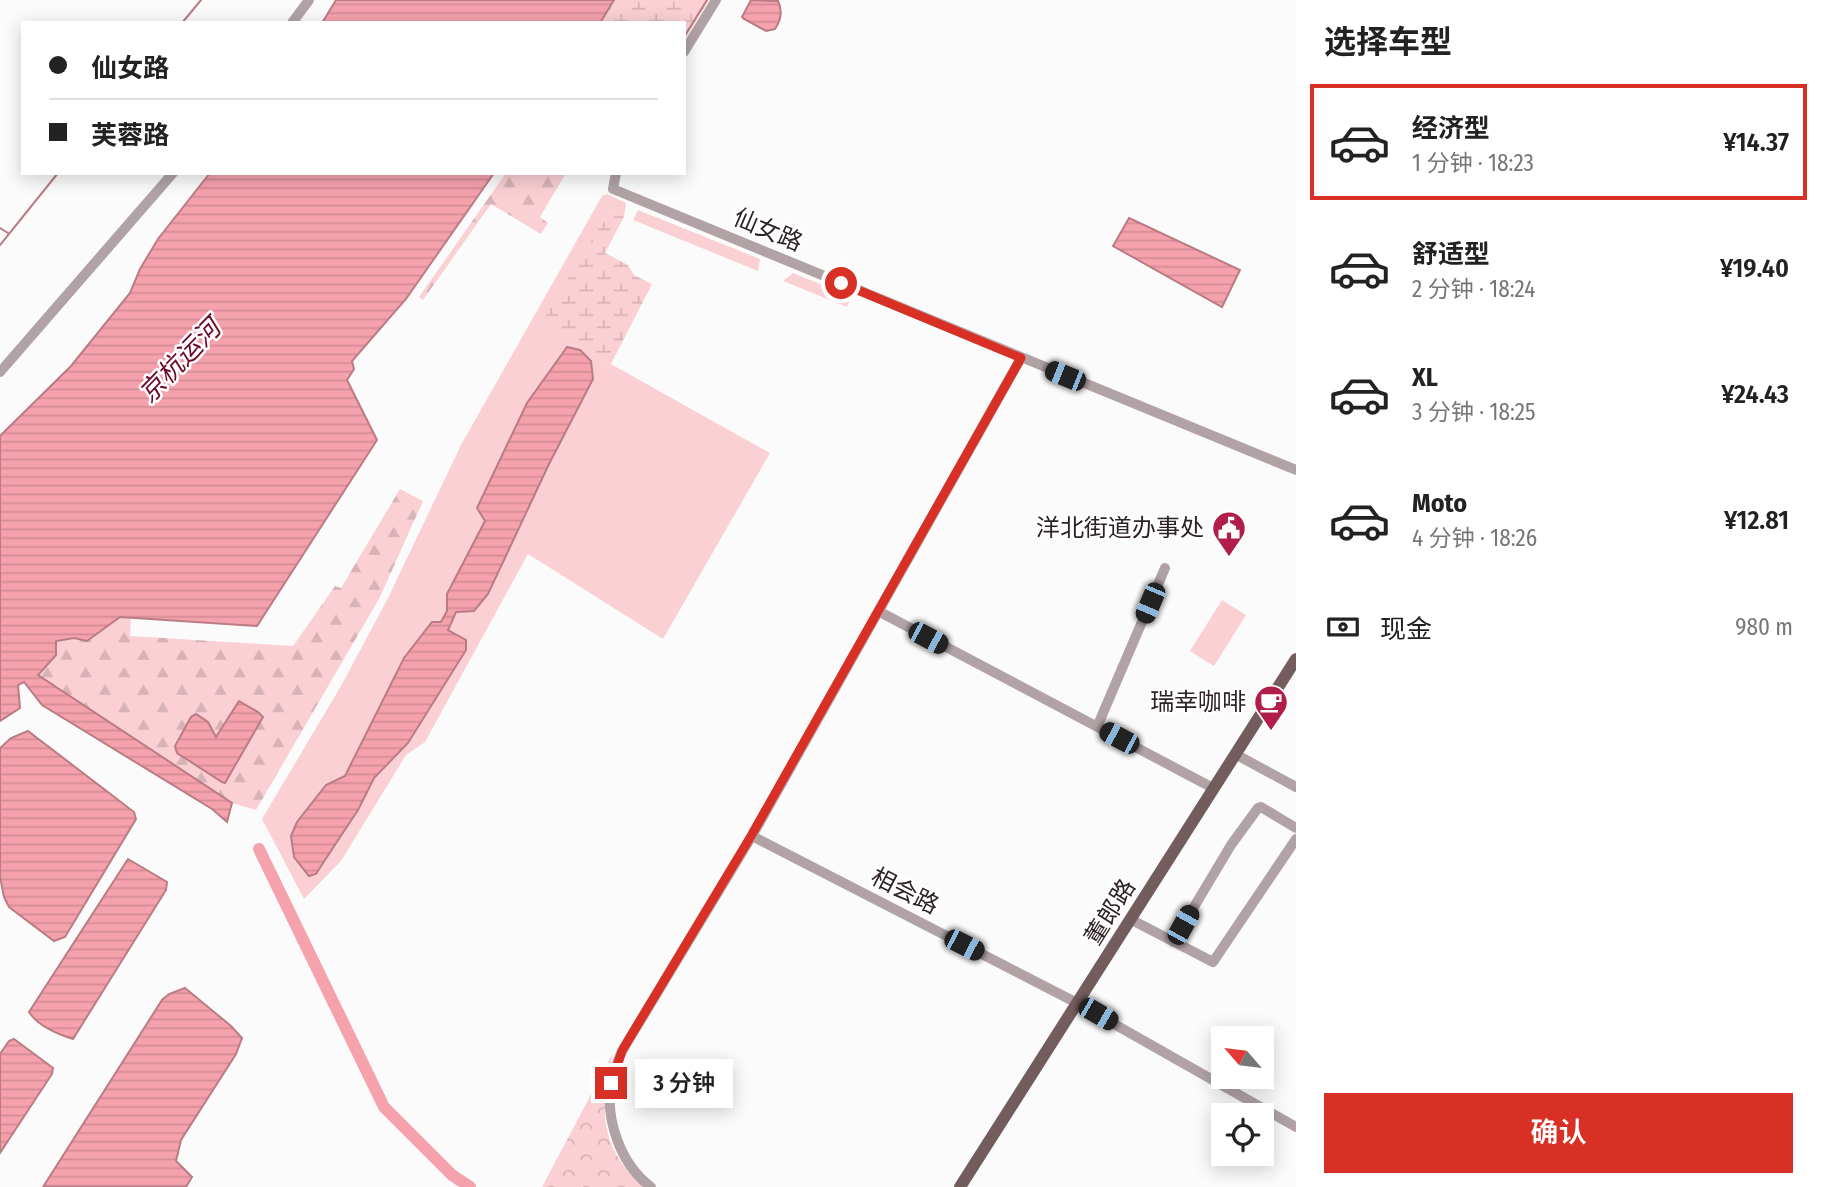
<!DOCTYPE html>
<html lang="zh">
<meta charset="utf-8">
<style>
:root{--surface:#fff;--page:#f6f6f6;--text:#222;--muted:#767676;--line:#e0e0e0;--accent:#d93025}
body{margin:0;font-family:"Fira Sans Condensed","Noto Sans SC",sans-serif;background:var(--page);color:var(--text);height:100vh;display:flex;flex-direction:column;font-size:26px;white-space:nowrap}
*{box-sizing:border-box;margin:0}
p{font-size:23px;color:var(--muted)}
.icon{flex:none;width:38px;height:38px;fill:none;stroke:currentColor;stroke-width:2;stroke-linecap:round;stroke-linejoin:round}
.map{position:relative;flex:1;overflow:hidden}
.side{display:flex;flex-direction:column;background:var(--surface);width:525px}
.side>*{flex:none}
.guide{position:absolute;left:21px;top:21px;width:665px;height:154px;border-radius:0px;box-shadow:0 4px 18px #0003;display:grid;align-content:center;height:154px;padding:0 28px;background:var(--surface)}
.needle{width:46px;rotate:298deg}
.controls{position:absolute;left:1211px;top:1026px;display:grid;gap:14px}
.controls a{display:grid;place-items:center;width:63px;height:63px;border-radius:0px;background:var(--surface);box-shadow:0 4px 18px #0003;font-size:35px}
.end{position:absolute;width:32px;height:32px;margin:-16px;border:9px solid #d93025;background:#fff;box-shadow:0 0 0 4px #fff}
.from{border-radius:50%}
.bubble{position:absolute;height:49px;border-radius:0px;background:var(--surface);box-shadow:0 4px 18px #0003;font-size:23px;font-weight:600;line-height:49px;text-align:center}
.car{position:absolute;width:21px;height:42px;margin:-21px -10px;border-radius:9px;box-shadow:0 0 5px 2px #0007;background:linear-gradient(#222 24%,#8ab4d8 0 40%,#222 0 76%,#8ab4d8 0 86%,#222 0)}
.guide b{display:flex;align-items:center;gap:24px;height:66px;font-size:26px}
.guide b+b{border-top:2px solid var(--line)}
.guide i{width:18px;height:18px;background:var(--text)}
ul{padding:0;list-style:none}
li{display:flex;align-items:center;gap:21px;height:116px;margin:0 14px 10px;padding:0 14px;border:4px solid transparent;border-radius:0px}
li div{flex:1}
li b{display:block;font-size:26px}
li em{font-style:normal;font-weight:600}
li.selected{border-color:var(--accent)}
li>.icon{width:63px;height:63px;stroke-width:1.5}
h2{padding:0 28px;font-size:32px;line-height:84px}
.pay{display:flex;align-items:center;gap:18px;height:77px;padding:0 28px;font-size:26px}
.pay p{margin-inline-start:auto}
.action{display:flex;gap:14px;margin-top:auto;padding:14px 28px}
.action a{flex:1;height:80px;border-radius:0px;background:var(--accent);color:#fff;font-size:28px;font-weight:600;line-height:80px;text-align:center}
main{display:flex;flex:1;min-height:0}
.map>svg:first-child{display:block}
.green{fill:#fad0d4}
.forest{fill:url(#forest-firs)}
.wetland{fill:url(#wetland-marsh)}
.park{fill:url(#park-crowns)}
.water{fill:url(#water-rules);stroke:#ba7c84;stroke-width:2}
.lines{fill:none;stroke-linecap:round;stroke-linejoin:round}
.stream{stroke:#ba7c84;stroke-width:2}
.river{stroke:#f6a2ad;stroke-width:12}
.minor{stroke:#b1a3a5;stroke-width:10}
.major{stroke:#735c5e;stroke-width:12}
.route{stroke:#d93025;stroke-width:9}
.labels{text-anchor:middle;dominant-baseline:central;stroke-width:5;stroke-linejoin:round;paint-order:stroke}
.street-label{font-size:24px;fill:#2e2324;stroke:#fff}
.poi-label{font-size:24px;fill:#2e2324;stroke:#fff;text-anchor:end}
.water-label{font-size:26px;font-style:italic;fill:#6c0828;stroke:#fff}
</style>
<main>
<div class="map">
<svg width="1296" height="1187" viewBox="0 0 1296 1187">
<defs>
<pattern id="forest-firs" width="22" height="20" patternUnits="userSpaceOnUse" patternTransform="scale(1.75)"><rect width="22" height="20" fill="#fad0d4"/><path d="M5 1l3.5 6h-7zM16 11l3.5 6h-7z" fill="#d7b2b6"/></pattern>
<pattern id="wetland-marsh" width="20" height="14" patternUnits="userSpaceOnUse" patternTransform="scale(1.75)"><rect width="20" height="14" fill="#fad0d4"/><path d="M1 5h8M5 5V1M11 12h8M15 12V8" fill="none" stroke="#d7b2b6"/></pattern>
<pattern id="park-crowns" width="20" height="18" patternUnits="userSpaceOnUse" patternTransform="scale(1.75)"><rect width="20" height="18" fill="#fad0d4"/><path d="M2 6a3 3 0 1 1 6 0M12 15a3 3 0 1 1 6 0" fill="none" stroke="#d7b2b6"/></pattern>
<pattern id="water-rules" width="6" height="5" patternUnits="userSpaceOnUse" patternTransform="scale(1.75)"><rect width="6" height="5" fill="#f6a2ad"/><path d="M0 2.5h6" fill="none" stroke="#d38b95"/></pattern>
</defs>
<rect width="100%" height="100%" fill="#fbfbfb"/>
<path class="green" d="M 607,194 L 626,203 L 624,217 L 609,211 L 541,325 L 770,453 L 663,639 L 528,554 L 425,742 L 406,755 L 341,861 L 304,899 L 262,819 L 341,686 L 388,598 L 461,445 L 602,196 Z
M 638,210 L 760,259 L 758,271 L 633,220 Z
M 793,273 L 851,297 L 847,307 L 783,281 Z
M 1222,600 L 1246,615 L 1214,666 L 1190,651 Z"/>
<path class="forest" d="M 506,173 L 566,173 L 540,217 L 548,223 L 541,234 L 491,204 L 423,300 L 419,297 Z
M 400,489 L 423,501 L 380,597 L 256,810 L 232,803 L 37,676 L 56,655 L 56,641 L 74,638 L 87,641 L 120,617 L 131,618 L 130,636 L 293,646 L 335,586 L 341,588 Z"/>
<path class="wetland" d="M 614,0 L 709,0 L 684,41 L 684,23 L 600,23 Z
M 609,211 L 624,217 L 605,253 L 628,265 L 634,275 L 652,284 L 611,364 L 540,325 Z"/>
<path class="park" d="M 613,1053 C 600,1111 598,1144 643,1187 L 542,1187 Z"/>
<path class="water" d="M 336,0 L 614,0 L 600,23 L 322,23 Z
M 751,0 L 778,1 C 783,11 781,20 775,29 L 766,31 L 744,19 L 742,17 Z
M 210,173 L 494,173 L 406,299 L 352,361 L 354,369 L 347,380 L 377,440 L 257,626 L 120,617 L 87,641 L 74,638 L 56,641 L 56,655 L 38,675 L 232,803 L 227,822 L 212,809 L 42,705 L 24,682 L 18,685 L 20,708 L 0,721 L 0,436 L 71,366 L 130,293 L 140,269 L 158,239 Z
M 1129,218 L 1240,270 L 1222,307 L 1113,246 Z
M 567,347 L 580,350 L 591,361 L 593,379 L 549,464 L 488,594 L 474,611 L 456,612 L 448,630 L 466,640 L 466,650 L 408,743 L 374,778 L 358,810 L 323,863 L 316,874 L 309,876 L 294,857 L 291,836 L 297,822 L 326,785 L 345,776 L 404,658 L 432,622 L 441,622 L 447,611 L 447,594 L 485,521 L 477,508 L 527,403 Z
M 239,701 L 258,712 L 263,717 L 225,783 L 222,782 L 177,753 L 175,746 L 191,717 L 196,714 L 208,722 L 216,737 Z
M 28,731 L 134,812 L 136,819 L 65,937 L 54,941 L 9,907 L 4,897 L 0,877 L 0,748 L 11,738 Z
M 128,859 L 167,882 L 166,890 L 73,1039 C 57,1034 38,1026 29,1012 Z
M 185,988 L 231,1026 L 242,1038 L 236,1054 L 181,1140 L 176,1161 L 192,1177 L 186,1187 L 43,1187 L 162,1000 L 169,994 Z
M 14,1039 L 53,1068 L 52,1074 L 0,1153 L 0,1054 L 9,1041 Z"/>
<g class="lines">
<path class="stream" d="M 182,23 L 201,0
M 684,37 L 707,0
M 0,228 L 8,233
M 0,245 L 58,173"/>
<path class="river" d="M 259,849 L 384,1107 L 452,1175 L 470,1187"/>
<path class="minor" d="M 292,23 L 309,0
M 684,52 L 716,0
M 616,173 L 613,189 L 1296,470
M 0,372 L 173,173
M 880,612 L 1213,788
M 1097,727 L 1165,568
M 1235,754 L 1296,787
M 752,836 L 1077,1003 L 1296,1127
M 1130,919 L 1213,962 L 1296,839
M 1173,942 L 1231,845 L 1258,808 L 1261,807 L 1296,828
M 651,1187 C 621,1165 605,1120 611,1083 C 613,1072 618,1061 622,1051 L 752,836 L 1021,358"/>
<path class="major" d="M 960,1187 L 1296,659"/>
</g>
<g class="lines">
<path class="route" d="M 611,1083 L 622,1051 L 629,1039 L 751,836 L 1021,358 L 841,283"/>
</g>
<defs>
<g id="civic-pin" transform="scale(1.75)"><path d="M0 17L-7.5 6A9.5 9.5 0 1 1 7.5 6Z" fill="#b11e49" stroke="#fff"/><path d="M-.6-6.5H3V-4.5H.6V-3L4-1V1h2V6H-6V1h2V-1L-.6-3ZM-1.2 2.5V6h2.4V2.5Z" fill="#fff"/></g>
<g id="cafe-pin" transform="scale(1.75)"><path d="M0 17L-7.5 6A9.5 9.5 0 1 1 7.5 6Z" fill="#b11e49" stroke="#fff"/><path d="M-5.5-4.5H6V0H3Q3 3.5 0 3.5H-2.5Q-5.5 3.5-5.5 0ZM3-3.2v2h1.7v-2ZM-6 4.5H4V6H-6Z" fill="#fff"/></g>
</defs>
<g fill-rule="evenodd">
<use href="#civic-pin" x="1229" y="528"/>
<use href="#cafe-pin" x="1271" y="702"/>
</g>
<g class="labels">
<g class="street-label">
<text transform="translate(768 230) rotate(23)">仙女路</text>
<text transform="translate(905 891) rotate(27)">相会路</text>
<text transform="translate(1110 912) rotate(-58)">董郎路</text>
</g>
<g class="poi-label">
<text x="1204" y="528">洋北街道办事处</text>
<text x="1246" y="702">瑞幸咖啡</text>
</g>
<g class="water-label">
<text transform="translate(180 361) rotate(-46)">京杭运河</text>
</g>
</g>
</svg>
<div class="controls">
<a><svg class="needle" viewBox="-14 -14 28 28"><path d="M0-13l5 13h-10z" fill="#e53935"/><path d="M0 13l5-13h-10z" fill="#767676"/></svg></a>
<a><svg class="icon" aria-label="locate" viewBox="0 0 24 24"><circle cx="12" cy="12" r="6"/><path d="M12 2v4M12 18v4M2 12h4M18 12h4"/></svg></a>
</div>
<i class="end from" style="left:841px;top:283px"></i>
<i class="end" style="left:611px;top:1083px"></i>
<div class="bubble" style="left:635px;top:1059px;width:98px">3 分钟</div>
<i class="car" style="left:1065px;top:376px;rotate:292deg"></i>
<i class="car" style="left:1150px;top:603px;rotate:203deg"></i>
<i class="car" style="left:928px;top:638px;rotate:118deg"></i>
<i class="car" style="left:1119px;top:738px;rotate:298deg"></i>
<i class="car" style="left:1183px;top:925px;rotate:29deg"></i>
<i class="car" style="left:964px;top:945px;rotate:117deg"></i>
<i class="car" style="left:1098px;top:1014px;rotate:120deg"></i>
<div class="guide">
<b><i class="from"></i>仙女路</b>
<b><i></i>芙蓉路</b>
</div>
</div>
<section class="side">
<h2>选择车型</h2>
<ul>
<li class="selected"><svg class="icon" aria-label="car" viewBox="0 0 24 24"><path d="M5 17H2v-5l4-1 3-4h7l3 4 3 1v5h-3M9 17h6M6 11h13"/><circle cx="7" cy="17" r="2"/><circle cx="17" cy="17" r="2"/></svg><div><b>经济型</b><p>1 分钟 · 18:23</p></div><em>¥14.37</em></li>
<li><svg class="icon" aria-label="car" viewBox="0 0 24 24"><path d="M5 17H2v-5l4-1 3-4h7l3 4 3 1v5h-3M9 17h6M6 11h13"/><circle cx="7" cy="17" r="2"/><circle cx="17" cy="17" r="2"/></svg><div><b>舒适型</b><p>2 分钟 · 18:24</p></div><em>¥19.40</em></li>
<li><svg class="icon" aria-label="car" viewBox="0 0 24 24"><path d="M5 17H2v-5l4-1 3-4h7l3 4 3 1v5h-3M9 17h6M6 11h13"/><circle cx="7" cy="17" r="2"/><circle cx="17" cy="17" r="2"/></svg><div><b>XL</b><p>3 分钟 · 18:25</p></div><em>¥24.43</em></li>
<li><svg class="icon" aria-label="car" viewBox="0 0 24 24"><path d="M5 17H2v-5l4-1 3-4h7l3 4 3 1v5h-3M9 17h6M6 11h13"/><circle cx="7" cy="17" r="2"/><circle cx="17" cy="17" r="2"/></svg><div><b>Moto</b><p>4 分钟 · 18:26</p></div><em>¥12.81</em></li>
</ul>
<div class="pay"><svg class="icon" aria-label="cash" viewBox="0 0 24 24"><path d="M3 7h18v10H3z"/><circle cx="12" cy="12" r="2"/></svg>现金<p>980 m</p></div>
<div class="action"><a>确认</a></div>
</section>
</main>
